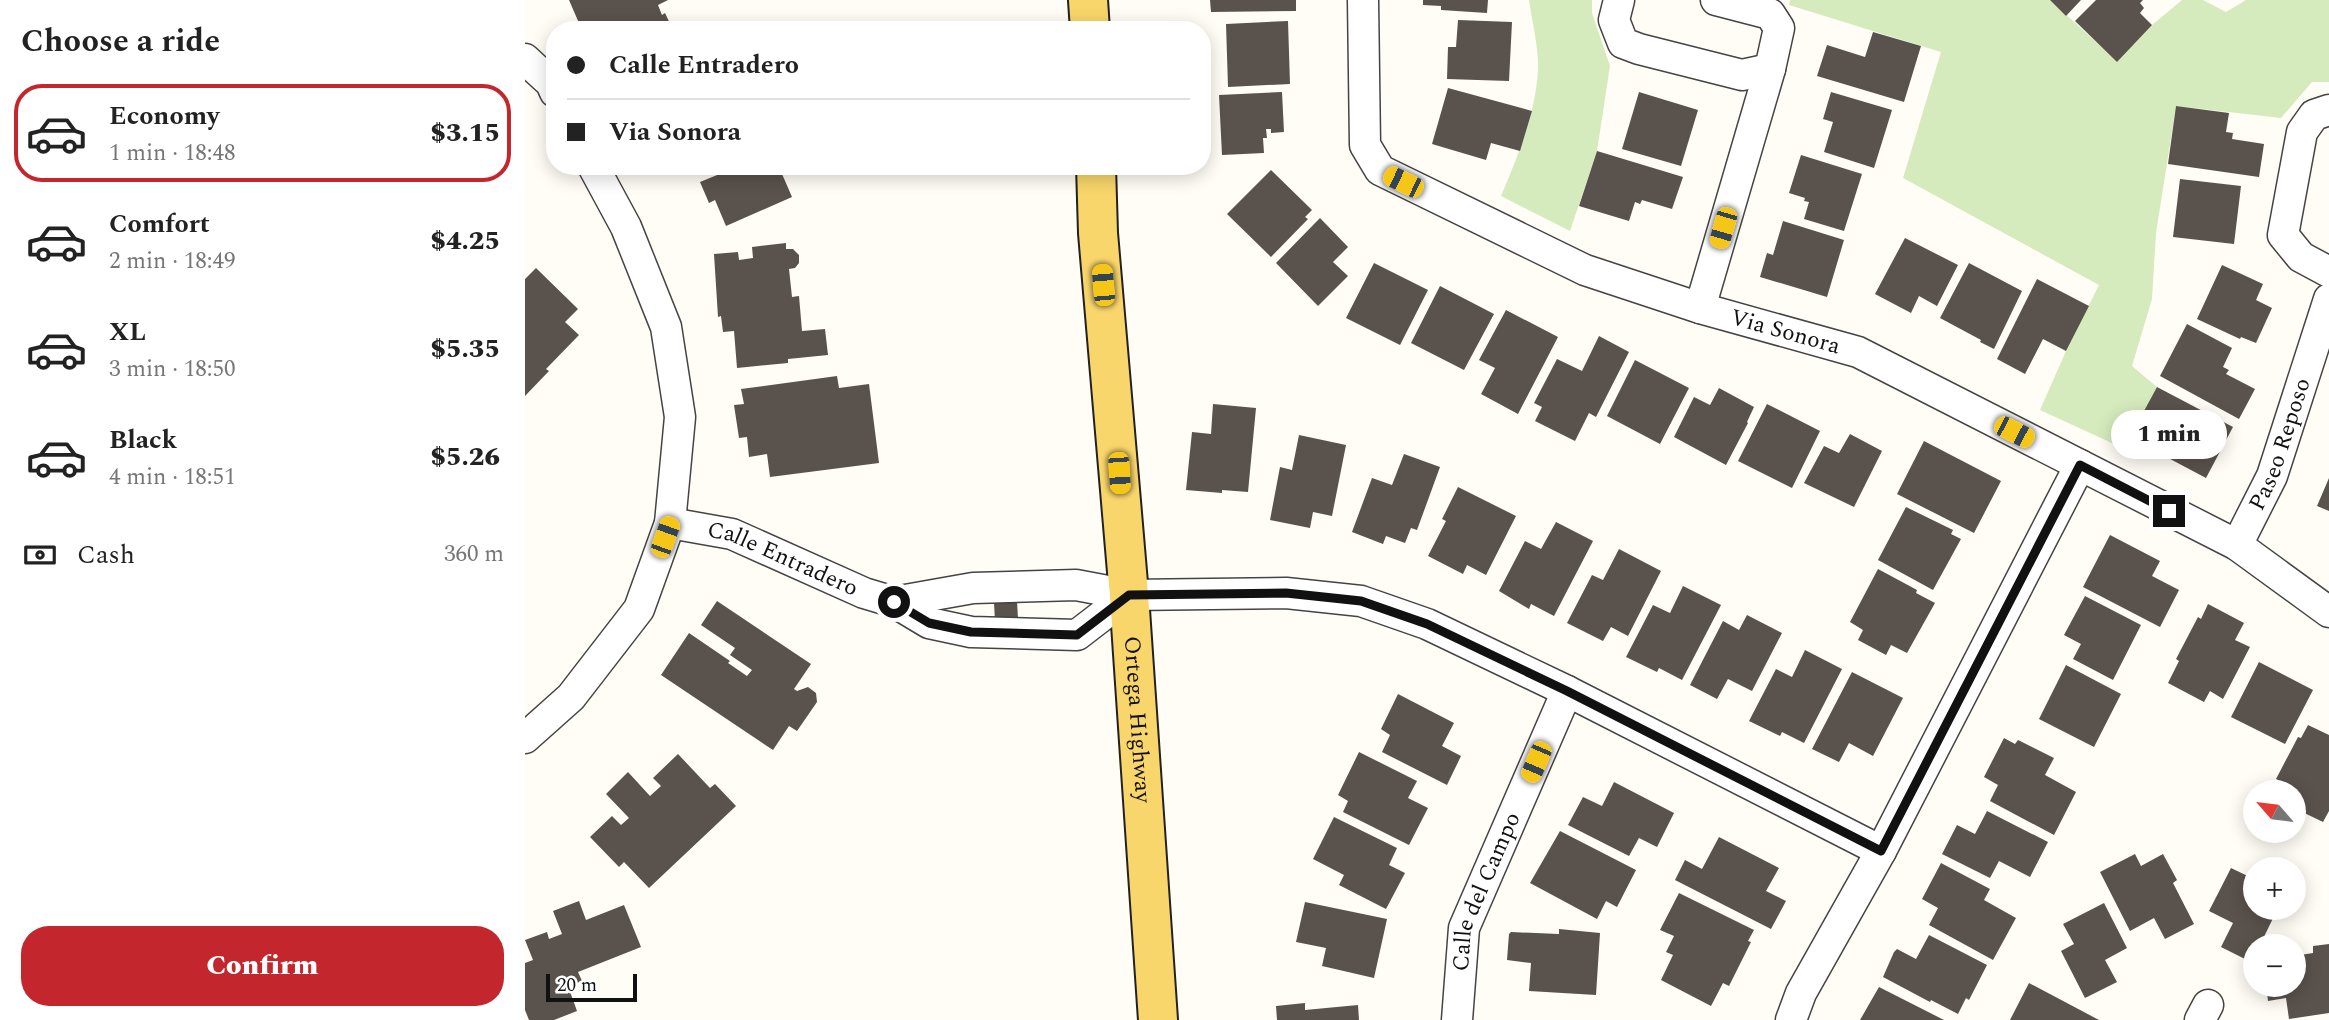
<!DOCTYPE html>
<meta charset="utf-8">
<style>
:root{--surface:#fff;--page:#f6f6f6;--text:#222;--muted:#767676;--line:#e0e0e0;--accent:#c4262e}
body{margin:0;font-family:Spectral,serif;background:var(--page);color:var(--text);height:100vh;display:flex;flex-direction:column;font-size:26px;white-space:nowrap}
*{box-sizing:border-box;margin:0}
p{font-size:23px;color:var(--muted)}
.icon{flex:none;width:38px;height:38px;fill:none;stroke:currentColor;stroke-width:2;stroke-linecap:round;stroke-linejoin:round}
.map{position:relative;flex:1;overflow:hidden}
.side{display:flex;flex-direction:column;background:var(--surface);width:525px}
.side>*{flex:none}
.hud{position:absolute;left:21px;top:21px;width:665px;height:154px;border-radius:28px;box-shadow:0 4px 18px #0003;display:grid;align-content:center;height:154px;padding:0 21px;background:var(--surface)}
.needle{width:46px;rotate:298deg}
.buttons{position:absolute;left:1718px;top:780px;display:grid;gap:14px}
.buttons a{display:grid;place-items:center;width:63px;height:63px;border-radius:50%;background:var(--surface);box-shadow:0 4px 18px #0003;font-size:35px}
.scale{position:absolute;left:21px;bottom:18px;width:91px;box-sizing:border-box;padding-left:7px;border:4px solid #111;border-top:0;font-size:19px;line-height:24px;white-space:nowrap;color:#111;-webkit-text-stroke:5px #fff;paint-order:stroke}
.end{position:absolute;width:32px;height:32px;margin:-16px;border:9px solid #111;background:#fff;box-shadow:0 0 0 4px #fff}
.from{border-radius:50%}
.bubble{position:absolute;height:49px;border-radius:24px;background:var(--surface);box-shadow:0 4px 18px #0003;font-size:23px;font-weight:800;line-height:49px;text-align:center}
.car{position:absolute;width:21px;height:42px;margin:-21px -10px;border-radius:9px;box-shadow:0 0 5px 2px #0007;background:linear-gradient(#f5c518 24%,#345 0 40%,#f5c518 0 76%,#345 0 86%,#f5c518 0)}
.hud b{display:flex;align-items:center;gap:24px;height:66px;font-size:26px}
.hud b+b{border-top:2px solid var(--line)}
.hud i{width:18px;height:18px;background:var(--text)}
ul{padding:0;list-style:none}
li{display:flex;align-items:center;gap:21px;height:98px;margin:0 14px 10px;padding:0 7px;border:4px solid transparent;border-radius:28px}
li div{flex:1}
li b{display:block;font-size:26px}
li em{font-style:normal;font-weight:800}
li.on{border-color:var(--accent)}
li>.icon{width:63px;height:63px;stroke-width:1.5}
h2{padding:0 21px;font-size:32px;line-height:84px}
.pay{display:flex;align-items:center;gap:18px;height:77px;padding:0 21px;font-size:26px}
.pay p{margin-inline-start:auto}
.cta{display:flex;gap:14px;margin-top:auto;padding:14px 21px}
.cta a{flex:1;height:80px;border-radius:28px;background:var(--accent);color:#fff;font-size:28px;font-weight:800;line-height:80px;text-align:center}
main{display:flex;flex:1;min-height:0}
.map>svg:first-child{display:block}
.green{fill:#d5ebbd}
.building{fill:#5a524d}
.lines{fill:none;stroke-linecap:round;stroke-linejoin:round}
.street-casing{stroke:#444;stroke-width:33}
.primary-casing{stroke:#222;stroke-width:42}
.street{stroke:#fff;stroke-width:30}
.primary{stroke:#f9d66b;stroke-width:38}
.route{stroke:#111;stroke-width:9}
.labels{text-anchor:middle;dominant-baseline:central;stroke-width:7;stroke-linejoin:round;paint-order:stroke}
.street-label{font-size:23px;fill:#111;stroke:#fff}
</style>
<main>
<section class="side">
<h2>Choose a ride</h2>
<ul>
<li class="on"><svg class="icon" aria-label="car" viewBox="0 0 24 24"><path d="M5 17H2v-5l4-1 3-4h7l3 4 3 1v5h-3M9 17h6M6 11h13"/><circle cx="7" cy="17" r="2"/><circle cx="17" cy="17" r="2"/></svg><div><b>Economy</b><p>1 min · 18:48</p></div><em>$3.15</em></li>
<li><svg class="icon" aria-label="car" viewBox="0 0 24 24"><path d="M5 17H2v-5l4-1 3-4h7l3 4 3 1v5h-3M9 17h6M6 11h13"/><circle cx="7" cy="17" r="2"/><circle cx="17" cy="17" r="2"/></svg><div><b>Comfort</b><p>2 min · 18:49</p></div><em>$4.25</em></li>
<li><svg class="icon" aria-label="car" viewBox="0 0 24 24"><path d="M5 17H2v-5l4-1 3-4h7l3 4 3 1v5h-3M9 17h6M6 11h13"/><circle cx="7" cy="17" r="2"/><circle cx="17" cy="17" r="2"/></svg><div><b>XL</b><p>3 min · 18:50</p></div><em>$5.35</em></li>
<li><svg class="icon" aria-label="car" viewBox="0 0 24 24"><path d="M5 17H2v-5l4-1 3-4h7l3 4 3 1v5h-3M9 17h6M6 11h13"/><circle cx="7" cy="17" r="2"/><circle cx="17" cy="17" r="2"/></svg><div><b>Black</b><p>4 min · 18:51</p></div><em>$5.26</em></li>
</ul>
<div class="pay"><svg class="icon" aria-label="cash" viewBox="0 0 24 24"><path d="M3 7h18v10H3z"/><circle cx="12" cy="12" r="2"/></svg>Cash<p>360 m</p></div>
<div class="cta"><a>Confirm</a></div>
</section>
<div class="map">
<svg width="1804" height="1020" viewBox="0 0 1804 1020">
<rect width="100%" height="100%" fill="#fffdf5"/>
<path class="green" d="M 1004,0 L 1067,0 L 1067,13 L 1085,66 L 1072,151 L 1045,231 L 976,196 C 993,156 1010,115 1013,71 C 1014,48 1007,22 1004,0 Z
M 1265,0 L 1525,0 L 1592,61 L 1627,25 L 1657,0 L 1678,0 L 1701,12 L 1721,0 L 1804,0 L 1804,82 L 1787,82 L 1756,118 L 1651,106 L 1631,233 L 1627,299 L 1607,366 L 1632,387 L 1613,424 L 1602,450 L 1515,410 L 1541,351 L 1574,285 L 1378,178 L 1416,52 L 1264,5 Z"/>
<path class="building" d="M 44,0 L 143,0 L 133,5 L 137,15 L 140,13 L 148,30 L 57,30 Z
M 685,0 L 771,0 L 771,11 L 686,12 Z
M 898,0 L 963,0 L 962,13 L 916,10 L 916,6 L 898,5 Z
M 1525,0 L 1556,0 L 1541,16 Z
M 1571,0 L 1618,0 L 1615,3 L 1619,8 L 1615,13 L 1627,25 L 1592,62 L 1550,21 Z
M 933,20 L 987,22 L 984,81 L 922,79 L 923,47 L 931,47 Z
M 763,21 L 765,84 L 703,87 L 701,24 Z
M 1348,32 L 1396,46 L 1379,102 L 1292,76 L 1302,45 L 1340,57 Z
M 923,88 L 1007,111 L 995,151 L 966,143 L 961,160 L 907,144 Z
M 757,92 L 759,132 L 746,133 L 746,129 L 741,129 L 742,138 L 738,138 L 739,153 L 697,155 L 694,95 Z
M 1114,92 L 1173,110 L 1156,166 L 1097,149 Z
M 1306,92 L 1367,110 L 1349,168 L 1299,152 L 1308,122 L 1298,119 Z
M 1651,106 L 1704,113 L 1701,132 L 1708,133 L 1707,139 L 1739,144 L 1734,177 L 1643,164 Z
M 1072,151 L 1158,177 L 1147,209 L 1117,200 L 1115,204 L 1110,202 L 1104,221 L 1054,206 Z
M 1276,155 L 1337,174 L 1319,231 L 1279,219 L 1284,202 L 1279,201 L 1280,198 L 1264,193 Z
M 194,166 L 254,167 L 267,197 L 201,226 L 190,200 L 184,203 L 175,182 L 197,173 Z
M 746,170 L 787,210 L 780,217 L 783,219 L 746,257 L 702,214 Z
M 1655,179 L 1716,186 L 1709,244 L 1648,237 Z
M 795,218 L 823,247 L 808,262 L 823,276 L 793,306 L 751,263 Z
M 1258,221 L 1319,240 L 1302,297 L 1235,277 L 1242,253 L 1248,255 Z
M 1380,238 L 1433,265 L 1412,306 L 1394,296 L 1386,313 L 1350,294 Z
M 261,243 L 261,249 L 268,249 L 274,255 L 274,263 L 270,268 L 264,269 L 267,297 L 274,296 L 277,331 L 300,329 L 303,355 L 263,359 L 263,363 L 212,368 L 209,331 L 198,332 L 196,316 L 193,317 L 189,254 L 213,252 L 214,260 L 228,258 L 227,247 Z
M 849,263 L 903,290 L 875,345 L 821,318 Z
M 1444,263 L 1497,291 L 1469,349 L 1455,342 L 1456,340 L 1415,318 Z
M 1697,265 L 1738,284 L 1731,300 L 1747,308 L 1731,343 L 1716,337 L 1715,339 L 1672,319 Z
M 11,268 L 53,309 L 40,322 L 54,335 L 21,369 L 24,371 L 0,396 L 0,279 Z
M 1512,279 L 1564,306 L 1541,351 L 1518,339 L 1500,374 L 1472,359 Z
M 915,286 L 969,314 L 939,370 L 886,343 Z
M 981,310 L 1033,337 L 993,414 L 956,394 L 970,368 L 954,360 Z
M 1662,324 L 1707,348 L 1698,367 L 1704,370 L 1701,374 L 1730,389 L 1714,419 L 1635,376 Z
M 1074,336 L 1104,352 L 1071,417 L 1064,413 L 1050,441 L 1010,421 L 1017,407 L 1009,403 L 1032,359 L 1057,371 Z
M 1110,360 L 1164,388 L 1135,444 L 1082,416 Z
M 312,376 L 314,388 L 344,384 L 354,463 L 245,477 L 242,454 L 224,457 L 222,437 L 214,438 L 209,405 L 219,404 L 216,389 Z
M 1632,387 L 1708,427 L 1681,478 L 1632,452 L 1640,438 L 1612,424 Z
M 1194,388 L 1229,407 L 1222,422 L 1223,423 L 1201,465 L 1149,437 L 1169,397 L 1185,405 Z
M 688,404 L 731,408 L 723,492 L 697,490 L 697,493 L 661,490 L 667,432 L 686,434 Z
M 1242,404 L 1295,431 L 1267,488 L 1213,461 Z
M 1325,434 L 1357,451 L 1329,507 L 1279,483 L 1299,446 L 1314,453 Z
M 774,435 L 821,445 L 807,516 L 788,512 L 785,528 L 745,520 L 755,467 L 767,470 Z
M 1399,441 L 1476,481 L 1449,533 L 1372,494 Z
M 879,454 L 915,467 L 892,530 L 886,528 L 880,543 L 861,536 L 858,544 L 827,532 L 847,478 L 867,485 Z
M 1804,478 L 1804,511 L 1792,506 Z
M 933,487 L 991,516 L 961,575 L 942,565 L 938,574 L 903,556 L 921,521 L 917,519 Z
M 1381,507 L 1428,530 L 1426,534 L 1436,539 L 1408,590 L 1353,560 Z
M 1031,522 L 1068,541 L 1029,616 L 1006,604 L 1004,609 L 974,591 L 1000,541 L 1016,549 Z
M 1585,535 L 1635,561 L 1627,576 L 1654,590 L 1635,627 L 1558,587 Z
M 1094,549 L 1136,571 L 1103,636 L 1086,627 L 1078,641 L 1042,623 L 1067,575 L 1078,580 Z
M 1353,569 L 1392,590 L 1391,593 L 1410,603 L 1382,653 L 1366,645 L 1361,655 L 1333,640 L 1338,630 L 1325,622 Z
M 1158,586 L 1196,605 L 1157,680 L 1134,668 L 1132,672 L 1101,657 L 1128,605 L 1145,613 Z
M 1560,596 L 1616,625 L 1588,680 L 1548,659 L 1556,644 L 1539,635 Z
M 192,601 L 286,664 L 269,689 L 272,691 L 283,687 L 291,693 L 292,702 L 272,731 L 264,726 L 248,750 L 136,675 L 164,633 L 205,661 L 203,663 L 222,676 L 227,670 L 205,655 L 210,648 L 176,625 Z
M 492,601 L 493,619 L 470,621 L 469,603 Z
M 1683,604 L 1719,623 L 1710,640 L 1725,647 L 1698,699 L 1685,691 L 1679,702 L 1643,683 L 1654,661 L 1651,659 L 1673,617 L 1676,619 Z
M 1222,615 L 1257,633 L 1227,691 L 1203,679 L 1192,699 L 1165,685 L 1198,621 L 1214,630 Z
M 1280,650 L 1317,669 L 1279,743 L 1257,732 L 1255,736 L 1224,721 L 1251,669 L 1267,677 Z
M 1734,662 L 1788,690 L 1760,744 L 1706,717 Z
M 1541,665 L 1596,694 L 1569,747 L 1514,719 Z
M 1327,672 L 1378,698 L 1348,756 L 1324,743 L 1314,762 L 1287,749 Z
M 873,694 L 929,723 L 917,746 L 936,756 L 922,785 L 857,752 L 865,735 L 856,729 Z
M 1783,725 L 1804,735 L 1804,811 L 1798,822 L 1769,808 L 1769,793 L 1765,793 L 1768,787 L 1751,779 L 1773,737 L 1776,738 Z
M 1479,738 L 1490,744 L 1493,740 L 1529,758 L 1520,775 L 1551,792 L 1529,835 L 1465,801 L 1473,785 L 1459,777 Z
M 834,752 L 892,781 L 883,798 L 903,808 L 884,845 L 818,812 L 823,801 L 813,795 Z
M 153,754 L 185,788 L 190,784 L 211,806 L 124,888 L 99,862 L 94,867 L 65,837 L 87,816 L 96,825 L 104,818 L 81,794 L 103,772 L 125,796 L 136,786 L 128,778 Z
M 1089,782 L 1149,813 L 1132,847 L 1114,838 L 1104,856 L 1043,825 L 1058,797 L 1077,806 Z
M 1462,811 L 1523,842 L 1505,877 L 1474,861 L 1465,878 L 1417,854 L 1432,825 L 1450,834 Z
M 809,817 L 872,848 L 864,865 L 880,873 L 861,909 L 814,885 L 819,875 L 788,859 Z
M 1035,831 L 1111,870 L 1092,907 L 1081,901 L 1072,919 L 1005,883 Z
M 1194,837 L 1254,868 L 1241,891 L 1261,901 L 1246,929 L 1150,880 L 1160,860 L 1177,869 Z
M 1610,854 L 1616,866 L 1638,854 L 1652,880 L 1648,883 L 1669,924 L 1640,939 L 1629,918 L 1605,931 L 1575,872 Z
M 1416,863 L 1465,889 L 1459,900 L 1491,918 L 1468,960 L 1404,925 L 1413,908 L 1397,899 Z
M 1706,868 L 1731,880 L 1731,908 L 1753,908 L 1734,947 L 1731,947 L 1726,962 L 1696,947 L 1708,923 L 1684,911 Z
M 1154,893 L 1229,930 L 1223,941 L 1226,942 L 1204,986 L 1198,983 L 1186,1006 L 1136,980 L 1148,955 L 1141,952 L 1149,936 L 1135,930 Z
M 54,901 L 61,920 L 99,905 L 116,947 L 53,972 L 57,981 L 43,986 L 52,1011 L 29,1020 L 4,1020 L 0,1010 L 0,963 L 8,960 L 0,940 L 22,932 L 24,939 L 37,934 L 28,911 Z
M 780,902 L 862,919 L 849,978 L 797,966 L 801,948 L 771,942 Z
M 1579,903 L 1602,948 L 1580,960 L 1592,982 L 1560,998 L 1536,951 L 1549,944 L 1538,924 Z
M 1034,929 L 1075,933 L 1071,995 L 1004,991 L 1006,963 L 982,960 L 984,934 L 986,932 L 1034,934 Z
M 1404,935 L 1462,965 L 1444,1000 L 1441,998 L 1433,1014 L 1406,1000 L 1405,1002 L 1358,977 L 1369,952 L 1372,949 L 1391,959 Z
M 1804,944 L 1804,1013 L 1764,1019 L 1761,998 L 1743,1001 L 1741,985 L 1769,985 L 1769,956 L 1788,953 L 1788,946 Z
M 1504,983 L 1574,1020 L 1485,1020 Z
M 1354,987 L 1419,1020 L 1335,1020 Z
M 780,1003 L 780,1010 L 833,1005 L 834,1020 L 752,1020 L 751,1006 Z"/>
<g class="lines">
<g class="street-casing">
<g id="street">
<path id="s1" d="M 838,0 L 840,145 L 855,170 L 1060,270 L 1175,308 L 1333,352 L 1712,545 L 1804,612"/>
<path d="M 1094,0 L 1089,20 L 1098,43 L 1114,49 L 1217,75 L 1245,69"/>
<path d="M 0,59 L 26,83 L 30,92"/>
<path d="M 1804,110 L 1789,115 L 1777,132 L 1758,235 L 1776,257 L 1804,272"/>
<path d="M 1175,308 L 1245,69 L 1254,28 L 1245,14 L 1191,0"/>
<path id="s2" d="M 145,523 L 207,534 L 339,593 L 369,602 L 404,623 L 446,632 L 552,635 L 604,595"/>
<path id="s3" d="M 1712,545 L 1747,476 L 1804,299"/>
<path d="M 369,602 L 448,588 L 551,585 L 604,595 L 761,593 L 836,601 L 902,624 L 1042,691 L 1356,851"/>
<path d="M 0,738 L 46,697 L 114,609 L 145,523 L 155,417 L 141,327 L 101,227 L 68,166"/>
<path id="s4" d="M 932,1020 L 939,928 L 1042,691"/>
<path d="M 1266,1020 L 1276,993 L 1356,851 L 1555,465"/>
<path d="M 1675,1020 L 1683,1005"/>
</g>
</g>
<g class="primary-casing">
<g id="primary">
<path d="M 563,0 L 565,30"/>
<path id="s5" d="M 571,166 L 573,233 L 604,595 L 633,1020"/>
</g>
</g>
<use href="#street" class="street"/>
<use href="#primary" class="primary"/>
</g>
<g class="lines">
<path class="route" d="M 369,602 L 404,623 L 446,632 L 552,635 L 604,595 L 761,593 L 836,601 L 902,624 L 1042,691 L 1356,851 L 1555,465 L 1644,511"/>
</g>
<g class="labels">
<g class="street-label">
<text stroke="none"><textPath href="#s1" startOffset="612">Via Sonora</textPath></text>
<text stroke="none"><textPath href="#s3" startOffset="110">Paseo Reposo</textPath></text>
<text stroke="none"><textPath href="#s2" startOffset="119">Calle Entradero</textPath></text>
<text stroke="none"><textPath href="#s5" startOffset="555">Ortega Highway</textPath></text>
<text stroke="none"><textPath href="#s4" startOffset="133">Calle del Campo</textPath></text>
</g>
</g>
</svg>
<div class="buttons">
<a><svg class="needle" viewBox="-14 -14 28 28"><path d="M0-13l5 13h-10z" fill="#e53935"/><path d="M0 13l5-13h-10z" fill="#767676"/></svg></a>
<a>+</a>
<a>−</a>
</div>
<div class="scale">20 m</div>
<i class="end from" style="left:369px;top:602px"></i>
<i class="end" style="left:1644px;top:511px"></i>
<div class="bubble" style="left:1586px;top:410px;width:116px">1 min</div>
<i class="car" style="left:878px;top:182px;rotate:296deg"></i>
<i class="car" style="left:1198px;top:228px;rotate:196deg"></i>
<i class="car" style="left:578px;top:285px;rotate:355deg"></i>
<i class="car" style="left:1489px;top:432px;rotate:117deg"></i>
<i class="car" style="left:594px;top:473px;rotate:176deg"></i>
<i class="car" style="left:140px;top:537px;rotate:20deg"></i>
<i class="car" style="left:1011px;top:762px;rotate:203deg"></i>
<div class="hud">
<b><i class="from"></i>Calle Entradero</b>
<b><i></i>Via Sonora</b>
</div>
</div>
</main>
